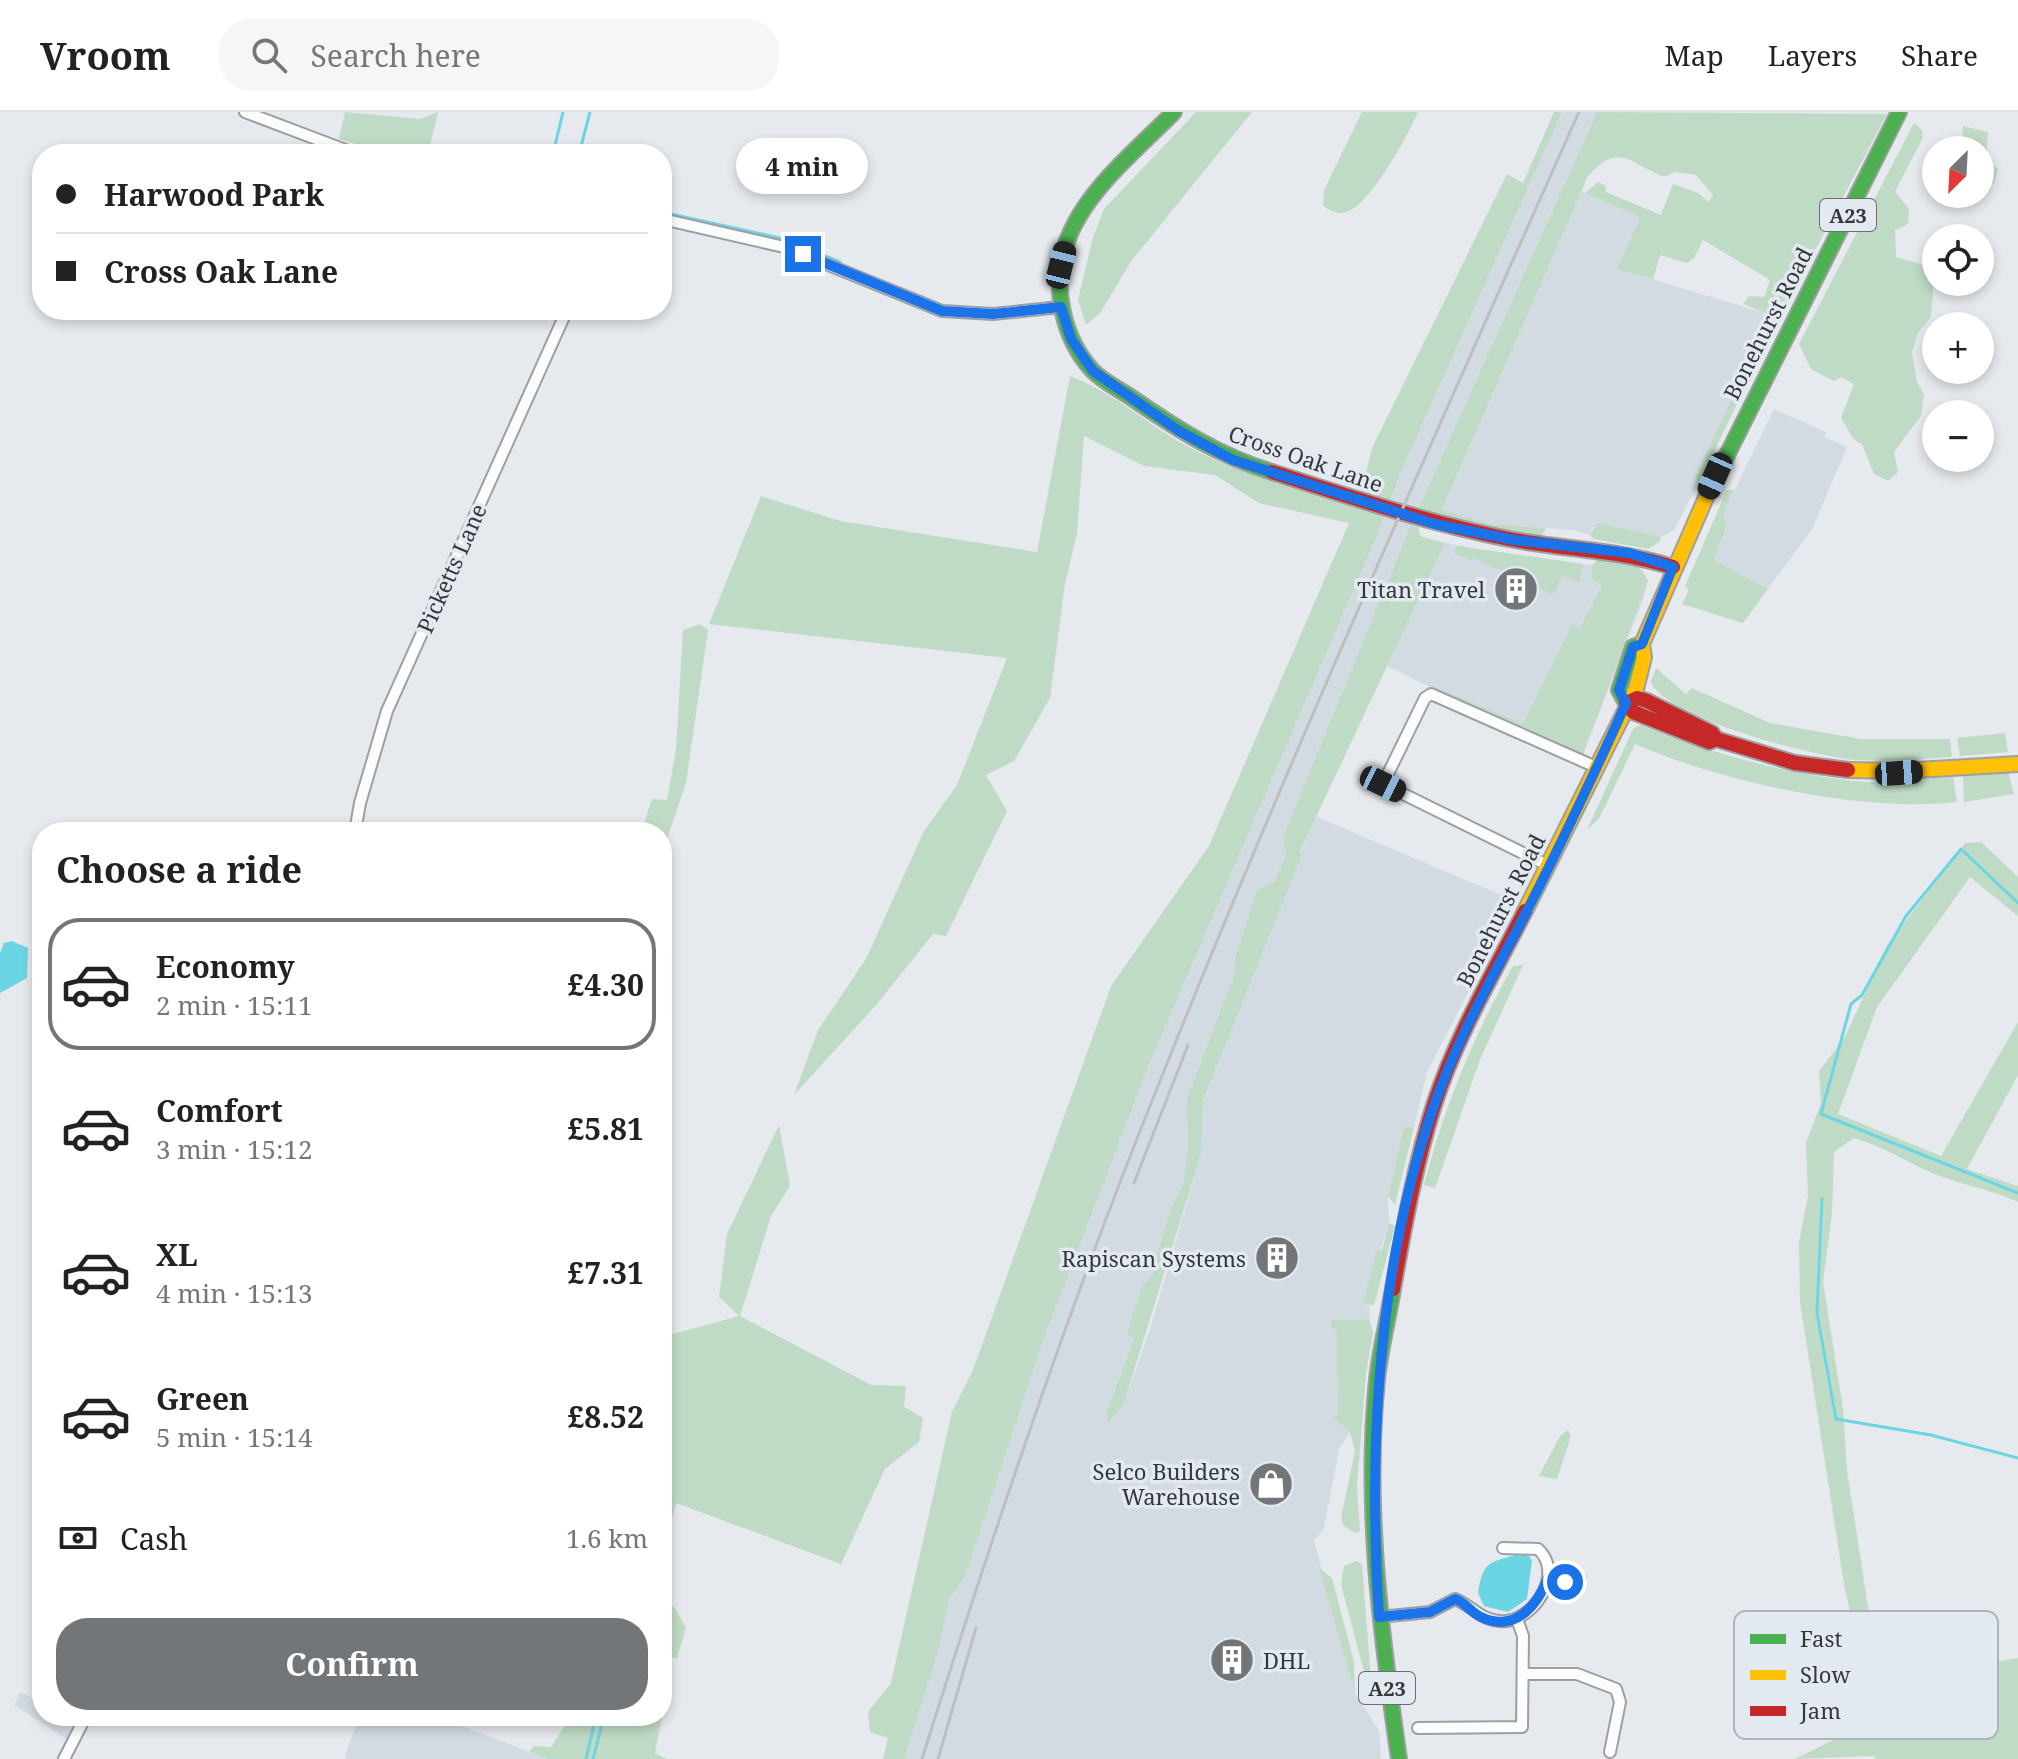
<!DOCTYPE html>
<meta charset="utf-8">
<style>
:root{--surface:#fff;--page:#f6f6f6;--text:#222;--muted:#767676;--line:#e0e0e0;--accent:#737679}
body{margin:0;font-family:"Noto Serif",serif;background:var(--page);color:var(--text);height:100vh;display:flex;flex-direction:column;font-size:30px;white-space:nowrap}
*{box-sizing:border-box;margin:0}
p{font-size:26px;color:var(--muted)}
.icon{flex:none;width:44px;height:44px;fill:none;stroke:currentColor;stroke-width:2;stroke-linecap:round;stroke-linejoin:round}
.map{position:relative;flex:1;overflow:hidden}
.drawer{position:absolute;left:32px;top:710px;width:640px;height:904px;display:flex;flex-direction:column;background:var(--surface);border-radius:32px;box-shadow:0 4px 12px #0003}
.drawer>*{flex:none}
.top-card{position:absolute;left:32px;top:32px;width:640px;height:176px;border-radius:32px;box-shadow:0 4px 12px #0003;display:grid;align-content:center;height:176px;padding:0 24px;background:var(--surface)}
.needle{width:52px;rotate:204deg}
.controls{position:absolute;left:1922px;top:24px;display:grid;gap:16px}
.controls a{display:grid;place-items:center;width:72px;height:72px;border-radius:50%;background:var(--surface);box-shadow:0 4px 12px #0003;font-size:40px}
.end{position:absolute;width:36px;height:36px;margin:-18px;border:10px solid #1a73e8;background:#fff;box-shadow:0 0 0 4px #fff}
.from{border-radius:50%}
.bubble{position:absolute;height:56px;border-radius:28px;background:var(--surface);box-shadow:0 4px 12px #0003;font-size:26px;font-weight:700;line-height:56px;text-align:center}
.car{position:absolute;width:24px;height:48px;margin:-24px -12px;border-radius:10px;box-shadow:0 0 6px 2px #0007;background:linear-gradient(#222 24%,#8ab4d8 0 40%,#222 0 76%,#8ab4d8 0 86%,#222 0)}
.top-card b{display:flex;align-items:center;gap:28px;height:76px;font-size:30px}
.top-card b+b{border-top:2px solid var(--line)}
.top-card i{width:20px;height:20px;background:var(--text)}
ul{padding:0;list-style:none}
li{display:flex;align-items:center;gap:24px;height:132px;margin:0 16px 12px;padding:0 8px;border:4px solid transparent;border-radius:32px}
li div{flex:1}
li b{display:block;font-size:30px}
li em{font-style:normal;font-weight:700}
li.on{border-color:var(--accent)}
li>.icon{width:72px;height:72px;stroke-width:1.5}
h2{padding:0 24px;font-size:36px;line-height:96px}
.pay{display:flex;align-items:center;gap:20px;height:88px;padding:0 24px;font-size:30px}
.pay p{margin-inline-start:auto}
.cta{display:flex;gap:16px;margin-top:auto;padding:16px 24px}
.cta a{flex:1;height:92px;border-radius:32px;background:var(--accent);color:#fff;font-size:32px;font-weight:700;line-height:92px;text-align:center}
header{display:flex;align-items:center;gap:48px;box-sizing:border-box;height:112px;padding:0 40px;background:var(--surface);border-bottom:2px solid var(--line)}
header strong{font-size:38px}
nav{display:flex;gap:44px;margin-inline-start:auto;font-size:28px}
.search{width:560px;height:72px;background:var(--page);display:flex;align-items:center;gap:20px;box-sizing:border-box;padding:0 28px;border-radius:32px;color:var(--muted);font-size:30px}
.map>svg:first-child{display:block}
.built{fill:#d3dbe2}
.green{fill:#c0dbc5}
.water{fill:#6cd5e4}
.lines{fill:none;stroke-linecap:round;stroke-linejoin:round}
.stream{stroke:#6cd5e4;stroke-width:3}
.street-casing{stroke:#9d9fa2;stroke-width:14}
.fast-casing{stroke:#9d9fa2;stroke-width:18}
.slow-casing{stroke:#9d9fa2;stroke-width:18}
.jam-casing{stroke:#9d9fa2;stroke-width:18}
.street{stroke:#fbfcfc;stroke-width:10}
.fast{stroke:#4caf50;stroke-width:14}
.slow{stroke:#ffc107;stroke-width:14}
.jam{stroke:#c62828;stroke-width:14}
.rail{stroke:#bebec0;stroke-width:3}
.route{stroke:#1a73e8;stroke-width:10}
.labels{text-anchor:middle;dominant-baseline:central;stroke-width:7;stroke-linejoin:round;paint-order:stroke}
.shield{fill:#e3e9f0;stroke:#696d71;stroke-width:2}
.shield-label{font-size:20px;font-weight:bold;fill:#35383a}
.street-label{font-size:22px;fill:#35383a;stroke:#e3e9f0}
.poi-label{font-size:22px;fill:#35383a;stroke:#e3e9f0;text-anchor:end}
.key{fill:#e3e9f0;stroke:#afb4b9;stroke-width:2}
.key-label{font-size:22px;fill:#35383a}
</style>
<header>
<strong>Vroom</strong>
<div class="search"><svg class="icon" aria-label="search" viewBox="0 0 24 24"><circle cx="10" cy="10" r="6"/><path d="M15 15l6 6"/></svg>Search here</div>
<nav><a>Map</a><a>Layers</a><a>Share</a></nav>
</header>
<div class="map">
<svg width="2018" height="1647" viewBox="0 0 2018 1647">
<rect width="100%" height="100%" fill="#e6e9ed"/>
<path class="built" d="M 1562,0 L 1597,0 L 1416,402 L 1283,725 L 1286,743 L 1274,770 L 1257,778 L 1234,849 L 1236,858 L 1187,986 L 1188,1037 L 1183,1072 L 1169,1101 L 1152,1165 L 1142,1174 L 1127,1220 L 1134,1228 L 1106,1301 L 1124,1291 L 1150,1217 L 1201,1042 L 1203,990 L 1315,704 L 1515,789 L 1427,960 L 1414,1015 L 1404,1015 L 1388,1084 L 1389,1111 L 1363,1192 L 1370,1194 L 1369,1207 L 1356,1207 L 1336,1216 L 1338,1298 L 1354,1314 L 1339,1337 L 1324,1416 L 1314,1429 L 1355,1581 L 1379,1619 L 1381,1647 L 904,1647 L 938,1541 L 949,1487 L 965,1465 L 1043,1229 L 1150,950 L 1376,426 L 1401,360 Z
M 1581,79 L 1642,105 L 1618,157 L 1768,202 L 1767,212 L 1694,365 L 1699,370 L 1674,418 L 1661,425 L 1592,415 L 1590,423 L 1574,418 L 1490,412 L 1442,399 Z
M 1774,297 L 1826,320 L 1824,325 L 1847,335 L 1812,417 L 1768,477 L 1714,448 L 1727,413 L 1723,402 Z
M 1445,431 L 1538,448 L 1592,453 L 1598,448 L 1638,455 L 1644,460 L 1648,469 L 1642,490 L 1582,645 L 1387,554 Z
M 20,1580 L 42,1591 L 42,1604 L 78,1604 L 67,1627 L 14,1593 Z
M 360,1604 L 436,1604 L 548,1647 L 347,1647 L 345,1643 Z"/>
<path class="green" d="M 345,0 L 420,7 L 438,0 L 428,42 L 390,42 L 339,27 Z
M 1196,0 L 1252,0 L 1132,148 L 1100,201 L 1086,213 L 1078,188 L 1093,125 L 1104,97 Z
M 1362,0 L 1418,0 C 1408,23 1370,94 1346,100 C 1337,103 1330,98 1323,94 L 1324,78 Z
M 1554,0 L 1562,0 L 1401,360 L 1376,426 L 1150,950 L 1043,1229 L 965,1465 L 949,1487 L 938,1541 L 904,1647 L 883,1647 L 888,1626 L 870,1620 L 868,1600 L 891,1571 L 952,1300 L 973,1258 L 1111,874 L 1209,734 L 1349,411 L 1259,391 L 1215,363 L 1144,354 L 1084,324 L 1077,421 L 1065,472 L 1050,586 L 1014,649 L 986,663 L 1007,699 L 946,824 L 933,822 L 877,892 L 794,983 L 818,918 L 866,847 L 924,719 L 957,673 L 1007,546 L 709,512 L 761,384 L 840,409 L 1037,440 L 1070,264 C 1113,280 1145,311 1185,333 C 1239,363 1299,377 1358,393 L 1372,336 L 1507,62 L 1523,71 Z
M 1597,0 L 1887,2 L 1773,218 L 1699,370 L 1694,366 L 1767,212 L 1768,202 L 1743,192 L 1749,184 L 1764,185 L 1770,168 L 1703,128 L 1694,146 L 1687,151 L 1660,143 L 1653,167 L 1617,157 L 1641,105 L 1585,81 L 1598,70 L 1605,73 L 1606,80 L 1661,103 L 1673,72 L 1698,81 L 1709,90 L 1713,83 L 1696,63 L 1675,60 L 1664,65 C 1627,50 1619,30 1588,64 L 1442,398 L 1490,412 L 1546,416 L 1541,425 L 1524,425 L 1416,402 Z
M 1914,11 L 1922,18 L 1923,26 L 1895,79 L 1909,97 L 1908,112 L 1895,118 L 1896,145 L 1921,152 L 1934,167 L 1931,205 L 1918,221 L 1912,240 L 1917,269 L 1924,283 L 1921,304 L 1894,340 L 1898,360 L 1888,369 L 1874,362 L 1862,332 L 1854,328 L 1841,306 L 1854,272 L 1841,265 L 1834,269 L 1811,257 L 1799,232 Z
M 1963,14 L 1988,20 L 1986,46 L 1998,57 L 1994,71 L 1980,71 L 1980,38 L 1962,38 Z
M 1727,378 L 1734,378 L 1723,402 L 1727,413 L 1714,448 L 1768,477 L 1743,511 L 1682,492 L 1689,477 L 1685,474 Z
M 1597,411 L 1661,425 L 1660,429 L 1648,437 L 1594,427 L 1590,423 Z
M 1411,413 L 1418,415 L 1420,424 L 1445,431 L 1300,739 L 1302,742 L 1203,989 L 1201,1042 L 1124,1291 L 1108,1311 L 1106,1301 L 1134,1228 L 1127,1220 L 1142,1174 L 1152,1164 L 1169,1101 L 1183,1072 L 1188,1037 L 1187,986 L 1236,858 L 1234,849 L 1257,778 L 1274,770 L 1286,743 L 1283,725 Z
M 1457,434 L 1583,452 L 1579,470 L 1563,463 L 1553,483 L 1474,446 L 1472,449 L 1454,441 Z
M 1598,448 L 1638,455 L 1648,469 L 1582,645 L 1403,562 L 1523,612 L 1572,513 L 1580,516 L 1602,473 L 1591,467 L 1593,453 Z
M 700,512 L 708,518 L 686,671 L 662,742 L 662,720 L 641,720 L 652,687 L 667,688 L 676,637 L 683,518 Z
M 1656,556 L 1686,582 L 1692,576 L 1770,611 L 1861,627 L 1950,627 L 1952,645 C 1920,647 1886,650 1854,648 C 1814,644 1666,607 1651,570 Z
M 1640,613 C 1716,643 1797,666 1881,671 L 1882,663 L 1894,668 L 1953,665 L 1957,690 C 1863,701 1722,670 1635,632 L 1600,705 L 1587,718 L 1633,617 Z
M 2005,621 L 2008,640 L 1960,644 L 1957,626 Z
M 2008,659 L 2014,682 L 1964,690 L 1963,664 Z
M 1981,730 L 2018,765 L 2018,804 L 1970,765 L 1877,895 L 1838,1002 L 1941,1044 L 2018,910 L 2018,963 L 1967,1057 L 2018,1074 L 2018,1090 C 1992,1078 1966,1074 1940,1064 C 1910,1053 1886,1035 1854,1026 L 1834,1040 L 1832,1101 L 1823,1170 L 1843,1297 L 1847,1358 L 1868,1495 L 1881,1553 L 1949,1558 L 2018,1546 L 2018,1647 L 1876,1647 L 1874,1644 L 1795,1647 L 1855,1617 L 1870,1591 L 1844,1472 L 1800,1190 L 1799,1130 L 1808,1084 L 1806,1031 L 1821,991 L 1819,959 L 1845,925 L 1886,835 L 1965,731 Z
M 1523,853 L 1481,945 L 1435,1076 L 1424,1073 C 1444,995 1474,923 1513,854 Z
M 779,1013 L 790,1074 L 771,1104 L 740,1204 L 871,1273 L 906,1274 L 904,1295 L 923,1306 L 919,1330 L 885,1357 L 841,1452 L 676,1391 L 662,1447 L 662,1329 L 672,1289 L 662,1288 L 662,1225 L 739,1204 L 719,1185 L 727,1122 Z
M 1404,1015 L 1414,1015 L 1395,1093 L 1388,1084 Z
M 1389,1111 L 1395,1114 L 1374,1193 L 1363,1192 L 1376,1140 L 1382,1138 Z
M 1369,1207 L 1373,1221 L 1366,1262 L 1357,1375 L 1360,1419 L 1355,1421 L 1344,1414 L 1341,1406 L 1355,1339 L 1350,1320 L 1332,1305 L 1338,1304 L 1338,1298 L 1336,1217 L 1331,1216 L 1331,1208 Z
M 1568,1318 L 1571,1324 L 1557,1367 L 1539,1364 L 1560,1324 Z
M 1357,1449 L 1362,1453 L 1371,1567 L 1367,1571 L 1341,1472 L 1344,1454 Z
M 1319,1456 L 1332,1466 L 1354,1550 L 1355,1581 Z
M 662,1489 L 675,1496 L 686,1516 L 677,1546 L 662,1545 L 662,1520 L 670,1519 Z
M 662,1583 L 666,1585 L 655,1641 L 667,1647 L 548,1647 L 529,1639 L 534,1634 L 551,1635 L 571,1604 L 662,1604 Z"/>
<path class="water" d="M 12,829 L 28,836 L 27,866 L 0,881 L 0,841 L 4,831 Z
M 1518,1442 L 1529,1444 L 1532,1449 L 1527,1487 L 1508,1500 L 1484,1494 L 1478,1481 C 1483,1448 1490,1451 1518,1442 Z"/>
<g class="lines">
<path class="stream" d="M 361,37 L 379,42
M 553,42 L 563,0
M 579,42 L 590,0
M 662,100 L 784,127 L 840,150
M 2018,791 L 1961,737 L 1906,804 L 1862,883 L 1851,892 L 1821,1002 L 2018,1081
M 1822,1087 L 1817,1201 L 1836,1307 L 1931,1323 L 2018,1346
M 662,1345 L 666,1334
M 586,1647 L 596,1604
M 593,1647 L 604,1604"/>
<g class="street-casing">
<path id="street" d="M 245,0 L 356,42
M 662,107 L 784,135 L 942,199 L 993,202 L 1061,195
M 355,720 L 360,691 L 387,599 L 567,198
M 1549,754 L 1383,672 L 1425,586 L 1431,582 L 1596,655
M 1548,1466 L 1565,1470 L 1580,1466
M 1379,1505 L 1430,1500 L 1455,1487 C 1474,1495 1483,1511 1506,1509 C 1536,1506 1564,1460 1538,1437 L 1503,1436
M 1523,1562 L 1577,1562 L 1616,1577 L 1620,1590 L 1610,1640
M 1418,1616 L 1522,1615 L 1523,1524 L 1517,1507
M 64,1647 L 86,1604"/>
</g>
<g class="fast-casing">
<path id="fast" d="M 1174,0 C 1137,38 1084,79 1066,132 C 1052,174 1062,225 1092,258 C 1102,269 1119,277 1132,286 C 1177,317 1219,344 1272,360
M 1708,381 L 1899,0
M 1626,591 L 1619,578 L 1633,535 L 1642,532
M 1393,1177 C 1388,1207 1380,1238 1377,1268 C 1364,1394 1381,1522 1399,1647"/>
</g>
<g class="slow-casing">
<path id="slow" d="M 1848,658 L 1900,659 L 2018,652
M 1525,799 L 1636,577 L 1644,545 L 1642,532 L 1708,381"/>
</g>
<g class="jam-casing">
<path id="jam" d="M 1272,360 C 1350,385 1428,411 1509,427 C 1567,438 1615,437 1673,455
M 1716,627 L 1712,621 L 1647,589 L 1637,586 L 1626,591 L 1633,600 L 1709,630 L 1716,627 L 1795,651 L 1848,658
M 1393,1177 C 1404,1115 1415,1053 1434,993 C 1456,925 1493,862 1525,799"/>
</g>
<use href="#street" class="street"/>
<use href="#fast" class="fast"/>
<use href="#slow" class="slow"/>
<use href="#jam" class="jam"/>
<path class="rail" d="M 1134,1071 L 1188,933
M 922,1647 C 993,1421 1069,1194 1158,974 C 1289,646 1435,323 1579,0
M 938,1647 L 976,1516"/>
</g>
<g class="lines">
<path class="route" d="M 803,142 L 942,199 L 993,202 L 1061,195 L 1071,227 L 1093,259 L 1179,319 L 1233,348 L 1435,412 L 1514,428 L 1629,441 L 1673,455 L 1642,532 L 1633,535 L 1619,578 L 1626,591 L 1618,609 C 1593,664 1567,719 1540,773 C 1504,846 1462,914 1435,991 C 1377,1154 1368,1335 1379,1505 L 1430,1500 L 1455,1487 C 1466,1491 1471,1500 1481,1505 C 1515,1521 1537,1494 1548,1466 L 1565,1470"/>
</g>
<defs>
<g id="building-disc" transform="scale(2.3)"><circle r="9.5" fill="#737679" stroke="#e3e9f0"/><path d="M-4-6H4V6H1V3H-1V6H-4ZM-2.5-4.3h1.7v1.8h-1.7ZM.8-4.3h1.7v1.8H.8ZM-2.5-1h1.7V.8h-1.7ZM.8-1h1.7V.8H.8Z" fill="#fff"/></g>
<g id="shop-disc" transform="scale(2.3)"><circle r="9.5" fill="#737679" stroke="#e3e9f0"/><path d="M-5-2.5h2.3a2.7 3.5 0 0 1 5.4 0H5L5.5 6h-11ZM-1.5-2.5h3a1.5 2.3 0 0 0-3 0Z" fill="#fff"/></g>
</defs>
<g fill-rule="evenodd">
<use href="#building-disc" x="1516" y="477"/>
<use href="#building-disc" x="1277" y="1146"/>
<use href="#shop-disc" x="1271" y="1372"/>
<use href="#building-disc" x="1232" y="1548"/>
</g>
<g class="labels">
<g class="shield">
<rect x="1820" y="87" width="56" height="32" rx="6"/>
<rect x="1359" y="1560" width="56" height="32" rx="6"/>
</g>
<g class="shield-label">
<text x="1848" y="103">A23</text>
<text x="1387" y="1576">A23</text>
</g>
<g class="street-label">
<text transform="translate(1767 211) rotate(-63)">Bonehurst Road</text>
<text transform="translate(1306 346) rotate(19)">Cross Oak Lane</text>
<text transform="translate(451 456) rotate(-66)">Picketts Lane</text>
<text transform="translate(1500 798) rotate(-63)">Bonehurst Road</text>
</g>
<g class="poi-label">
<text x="1485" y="477">Titan Travel</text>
<text x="1246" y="1146">Rapiscan Systems</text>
<text x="1240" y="1359">Selco Builders<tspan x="1240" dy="25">Warehouse</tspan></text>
<text x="1263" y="1548" text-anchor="start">DHL</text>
</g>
</g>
<rect x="1734" y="1499" width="264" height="128" rx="12" class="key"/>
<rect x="1750" y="1522" width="36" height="10" fill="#4caf50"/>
<rect x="1750" y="1558" width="36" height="10" fill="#ffc107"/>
<rect x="1750" y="1594" width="36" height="10" fill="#c62828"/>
<g class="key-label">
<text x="1800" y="1535">Fast</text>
<text x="1800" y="1571">Slow</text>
<text x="1800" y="1607">Jam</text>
</g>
</svg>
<div class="controls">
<a><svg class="needle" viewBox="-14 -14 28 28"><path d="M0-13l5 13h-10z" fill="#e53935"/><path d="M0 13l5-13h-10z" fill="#767676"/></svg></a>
<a><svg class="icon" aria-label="locate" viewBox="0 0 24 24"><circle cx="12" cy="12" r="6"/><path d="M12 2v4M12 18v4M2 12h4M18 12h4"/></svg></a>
<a>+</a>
<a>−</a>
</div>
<i class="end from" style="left:1565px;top:1470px"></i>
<i class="end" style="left:803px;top:142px"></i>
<div class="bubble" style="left:736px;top:26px;width:132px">4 min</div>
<i class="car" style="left:1061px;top:153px;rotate:14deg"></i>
<i class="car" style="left:1715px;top:364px;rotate:204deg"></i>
<i class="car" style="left:1899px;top:661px;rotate:86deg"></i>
<i class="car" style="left:1383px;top:672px;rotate:116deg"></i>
<div class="top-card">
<b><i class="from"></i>Harwood Park</b>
<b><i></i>Cross Oak Lane</b>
</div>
<section class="drawer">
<h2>Choose a ride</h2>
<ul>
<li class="on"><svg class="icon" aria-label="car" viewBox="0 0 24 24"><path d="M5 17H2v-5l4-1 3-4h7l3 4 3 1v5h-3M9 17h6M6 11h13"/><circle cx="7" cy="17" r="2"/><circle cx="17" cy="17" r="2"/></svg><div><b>Economy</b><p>2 min · 15:11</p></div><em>£4.30</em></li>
<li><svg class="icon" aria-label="car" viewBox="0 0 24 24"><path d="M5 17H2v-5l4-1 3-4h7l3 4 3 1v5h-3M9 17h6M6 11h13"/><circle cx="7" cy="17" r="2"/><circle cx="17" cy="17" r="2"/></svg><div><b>Comfort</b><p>3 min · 15:12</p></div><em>£5.81</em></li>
<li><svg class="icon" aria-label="car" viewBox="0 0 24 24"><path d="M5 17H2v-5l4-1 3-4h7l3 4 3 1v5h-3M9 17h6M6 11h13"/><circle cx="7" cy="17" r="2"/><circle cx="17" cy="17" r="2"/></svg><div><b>XL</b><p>4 min · 15:13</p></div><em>£7.31</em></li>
<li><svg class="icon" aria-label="car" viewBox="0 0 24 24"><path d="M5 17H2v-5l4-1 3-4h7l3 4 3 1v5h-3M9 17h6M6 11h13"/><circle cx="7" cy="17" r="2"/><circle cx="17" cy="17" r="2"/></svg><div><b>Green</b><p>5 min · 15:14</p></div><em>£8.52</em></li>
</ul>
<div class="pay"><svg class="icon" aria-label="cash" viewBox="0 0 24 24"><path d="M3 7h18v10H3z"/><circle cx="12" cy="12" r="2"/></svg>Cash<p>1.6 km</p></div>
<div class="cta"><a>Confirm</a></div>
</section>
</div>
